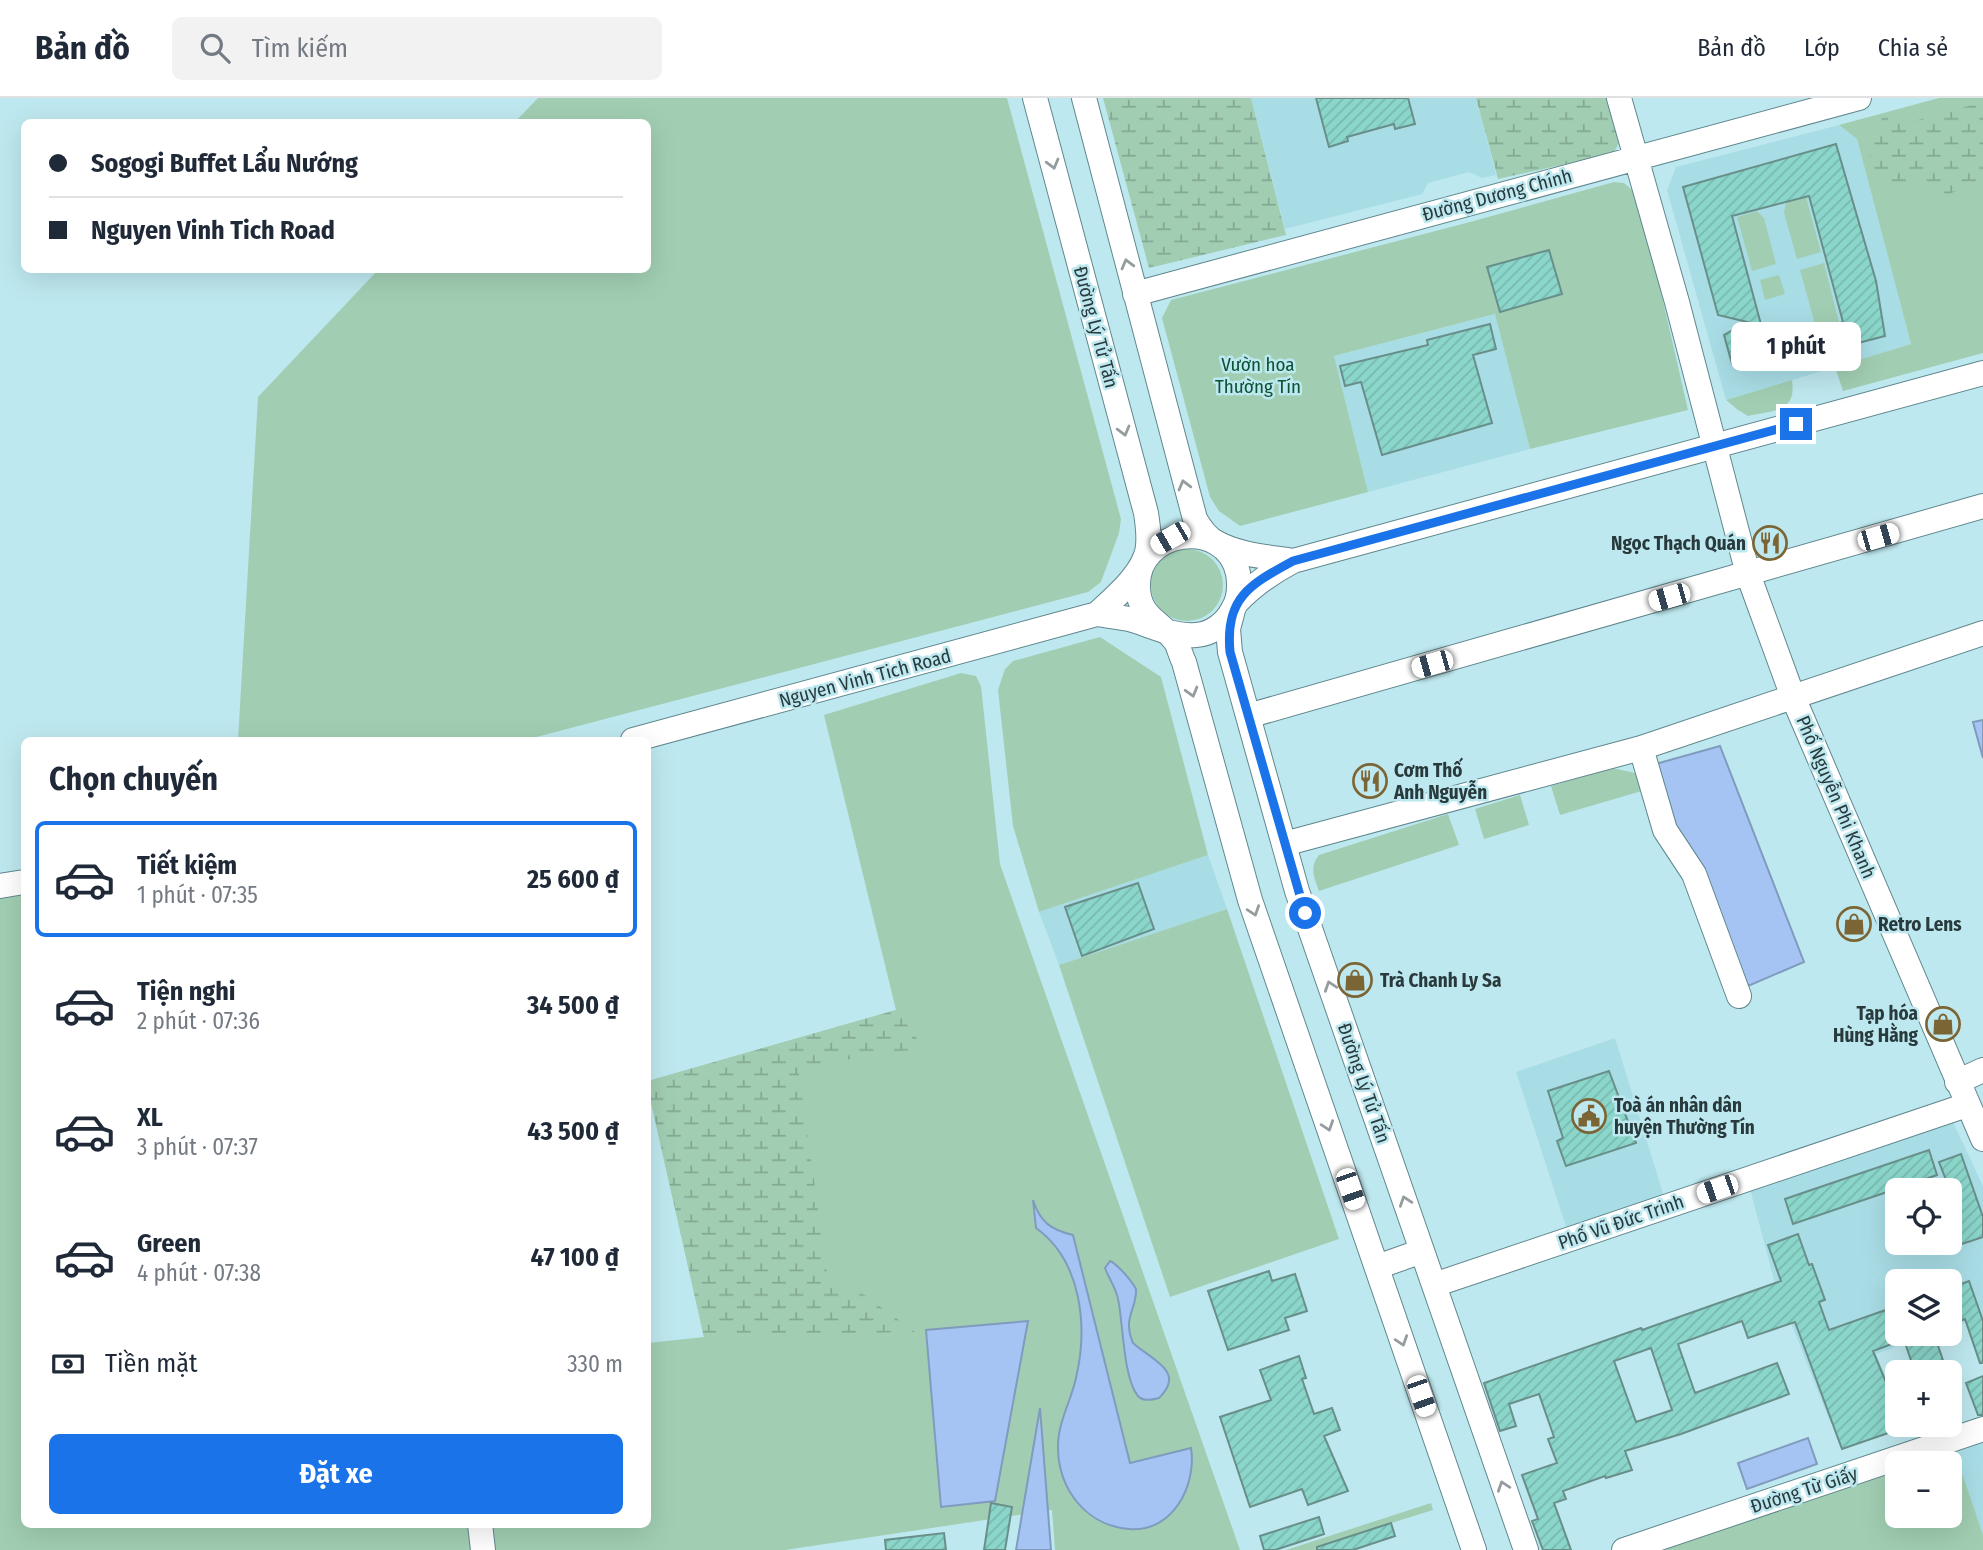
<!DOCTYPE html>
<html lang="vi">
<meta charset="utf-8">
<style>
:root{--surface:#fff;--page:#f2f2f3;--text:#1f2937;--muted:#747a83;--line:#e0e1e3;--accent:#1a73e8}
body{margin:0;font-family:"Fira Sans Condensed",sans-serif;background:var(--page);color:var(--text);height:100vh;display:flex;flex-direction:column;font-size:26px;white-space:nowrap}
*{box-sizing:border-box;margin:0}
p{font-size:23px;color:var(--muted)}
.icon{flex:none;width:38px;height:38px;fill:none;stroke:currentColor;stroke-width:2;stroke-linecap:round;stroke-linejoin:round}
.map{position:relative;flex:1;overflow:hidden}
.sheet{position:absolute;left:21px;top:639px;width:630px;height:791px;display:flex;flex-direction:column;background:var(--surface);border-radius:10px;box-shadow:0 7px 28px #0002}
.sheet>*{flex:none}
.hud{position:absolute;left:21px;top:21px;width:630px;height:154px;border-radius:10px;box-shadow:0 7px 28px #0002;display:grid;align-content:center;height:154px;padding:0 28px;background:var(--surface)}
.tools{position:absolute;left:1885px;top:1080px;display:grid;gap:14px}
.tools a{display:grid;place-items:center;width:77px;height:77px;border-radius:10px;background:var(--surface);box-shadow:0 7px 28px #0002;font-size:35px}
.end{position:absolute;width:32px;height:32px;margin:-16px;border:9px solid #1a73e8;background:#fff;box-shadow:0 0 0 4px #fff}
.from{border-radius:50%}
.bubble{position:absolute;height:49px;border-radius:10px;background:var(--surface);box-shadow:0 7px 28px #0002;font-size:23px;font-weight:700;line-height:49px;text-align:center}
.car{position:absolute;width:21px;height:42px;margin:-21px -10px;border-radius:9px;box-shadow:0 0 5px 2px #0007;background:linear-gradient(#fff 24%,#345 0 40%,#fff 0 76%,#345 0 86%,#fff 0)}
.hud b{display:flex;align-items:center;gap:24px;height:66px;font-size:26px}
.hud b+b{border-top:2px solid var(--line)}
.hud i{width:18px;height:18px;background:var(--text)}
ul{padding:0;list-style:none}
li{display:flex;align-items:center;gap:21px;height:116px;margin:0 14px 10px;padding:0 14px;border:4px solid transparent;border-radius:10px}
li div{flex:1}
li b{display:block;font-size:26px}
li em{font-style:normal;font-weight:700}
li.current{border-color:var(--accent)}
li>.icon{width:63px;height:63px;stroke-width:1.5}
h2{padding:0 28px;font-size:32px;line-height:84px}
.pay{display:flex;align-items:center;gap:18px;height:77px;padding:0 28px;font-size:26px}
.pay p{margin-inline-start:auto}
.action{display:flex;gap:14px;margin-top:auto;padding:14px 28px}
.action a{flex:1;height:80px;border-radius:10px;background:var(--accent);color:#fff;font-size:28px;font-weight:700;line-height:80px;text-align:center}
header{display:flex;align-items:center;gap:42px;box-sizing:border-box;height:98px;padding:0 35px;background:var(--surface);border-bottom:2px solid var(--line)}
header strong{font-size:33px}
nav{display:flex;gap:38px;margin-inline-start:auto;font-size:24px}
.search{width:490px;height:63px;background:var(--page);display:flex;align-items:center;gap:18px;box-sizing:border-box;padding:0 24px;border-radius:10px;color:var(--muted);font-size:26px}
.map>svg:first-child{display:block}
.built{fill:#a9dde6;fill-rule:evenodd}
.green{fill:#a1ceb3}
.wetland{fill:url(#wetland-marsh)}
.water{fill:#a5c4f4;stroke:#809bbd;stroke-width:2}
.building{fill:url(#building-hatch);stroke:#688f89;stroke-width:2;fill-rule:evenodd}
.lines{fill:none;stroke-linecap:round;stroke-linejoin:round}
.minor-casing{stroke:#60878e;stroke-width:26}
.minor{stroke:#fff;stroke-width:24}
.oneway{stroke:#949c9e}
.route{stroke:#1a73e8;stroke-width:9}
.labels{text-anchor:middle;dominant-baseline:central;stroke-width:5;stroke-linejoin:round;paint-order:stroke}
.street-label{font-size:19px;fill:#293a3d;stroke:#bee8ef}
.park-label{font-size:19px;fill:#0b5335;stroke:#bee8ef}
.poi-label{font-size:19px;font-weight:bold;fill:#293a3d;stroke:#bee8ef;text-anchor:start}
</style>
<header>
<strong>Bản đồ</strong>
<div class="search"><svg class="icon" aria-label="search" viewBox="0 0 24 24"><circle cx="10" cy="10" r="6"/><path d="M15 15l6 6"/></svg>Tìm kiếm</div>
<nav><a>Bản đồ</a><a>Lớp</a><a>Chia sẻ</a></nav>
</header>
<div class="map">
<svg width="1983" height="1452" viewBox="0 0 1983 1452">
<defs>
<pattern id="wetland-marsh" width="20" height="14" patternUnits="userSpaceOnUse" patternTransform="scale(1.75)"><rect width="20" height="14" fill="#a1ceb3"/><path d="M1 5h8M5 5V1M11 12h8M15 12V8" fill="none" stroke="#83a893"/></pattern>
<pattern id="building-hatch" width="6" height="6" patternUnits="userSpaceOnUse" patternTransform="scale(1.75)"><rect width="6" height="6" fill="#8bd6cb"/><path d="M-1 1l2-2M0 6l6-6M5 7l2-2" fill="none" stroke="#78b8af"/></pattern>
</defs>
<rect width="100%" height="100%" fill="#bee8ef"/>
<path class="built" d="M 1251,0 L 1476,0 L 1496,77 L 1482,80 L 1469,74 L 1428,85 L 1422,96 L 1285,131 Z
M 1839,27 L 1857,41 L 1911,246 L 1726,302 L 1667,92 L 1676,69 Z
M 1496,216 L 1530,351 L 1368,394 L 1334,258 Z
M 1208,757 L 1227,811 L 1059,867 L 1039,814 Z
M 1615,940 L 1667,1108 L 1570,1141 L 1516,974 Z
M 1952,1022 L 1983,1088 L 1983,1218 L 1950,1230 L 1950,1183 L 1897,1183 L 1897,1236 L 1933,1236 L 1876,1256 L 1894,1298 L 1830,1324 L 1774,1182 L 1750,1091 ZM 1897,1092 L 1950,1092 L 1950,1144 L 1897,1144 Z
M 1983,1344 L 1983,1437 L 1955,1354 Z"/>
<path class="green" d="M 538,0 L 1007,0 L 1121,421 L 1119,435 L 1101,484 L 1088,494 L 525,642 L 238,642 L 258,299 L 378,172 L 648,172 L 648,24 L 515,24 Z
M 1939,0 L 1983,0 L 1983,255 L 1843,293 L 1835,269 L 1911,246 L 1857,41 L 1839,27 Z
M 1614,84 L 1624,85 L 1639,98 L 1688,312 L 1530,351 L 1495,216 L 1334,258 L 1368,394 L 1240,428 L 1219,413 L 1210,399 L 1162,220 L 1171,202 L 1470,124 Z
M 1806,99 L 1821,154 L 1797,161 L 1784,115 L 1786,105 Z
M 1757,113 L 1764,120 L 1776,166 L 1752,173 L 1737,119 Z
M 1824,165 L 1839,224 L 1816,230 L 1800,172 Z
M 1779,177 L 1785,196 L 1765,202 L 1760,182 Z
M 1792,282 C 1797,315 1773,312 1748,318 L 1738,312 L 1726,302 Z
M1151 487a36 36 0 1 1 72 0a36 36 0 1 1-72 0Z
M 1100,539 L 1161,579 L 1208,757 L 1039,814 L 1013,728 L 998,592 L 1005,571 L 1013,563 Z
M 961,575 L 976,578 L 981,588 L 1000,766 L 1240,1452 L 1055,1452 L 1052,1412 L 785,1452 L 0,1452 L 0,801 L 24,797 L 24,1426 L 648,1426 L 648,1245 L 704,1239 L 648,991 L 648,983 L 896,912 L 824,617 Z
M 1612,670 L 1640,676 L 1645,692 L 1560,717 L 1551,688 Z
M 1520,697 L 1529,727 L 1484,741 L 1475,711 Z
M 1448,716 L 1459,747 L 1319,793 C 1314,779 1309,769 1319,757 Z
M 1227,811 L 1339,1141 L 1170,1199 L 1059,867 Z
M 1955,1354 L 1983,1437 L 1983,1452 L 1659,1452 L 1897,1373 L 1897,1418 L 1950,1418 L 1950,1365 L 1921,1365 Z
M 1431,1405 L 1433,1412 L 1334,1443 L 1336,1452 L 1286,1452 Z"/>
<path class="wetland" d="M 1103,0 L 1251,0 L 1286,137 L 1149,170 Z
M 1476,0 L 1614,0 C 1618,20 1628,41 1611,56 L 1498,81 Z
M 1983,4 L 1983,83 L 1938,100 L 1922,81 C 1878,101 1878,81 1866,44 L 1877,31 L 1882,20 L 1898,16 L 1907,25 Z
M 896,912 L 924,950 L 798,969 L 829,1188 L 859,1193 L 915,1234 L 704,1239 L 648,991 L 648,983 Z"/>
<path class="water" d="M 1983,622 L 1983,660 L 1973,624 Z
M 1720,648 L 1804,864 L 1748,888 L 1676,729 L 1652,667 Z
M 1033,1102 C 1040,1124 1051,1132 1073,1137 L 1130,1365 L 1191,1350 C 1197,1388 1172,1435 1129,1431 C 1081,1427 1052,1382 1059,1336 C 1062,1317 1072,1299 1076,1280 C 1088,1229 1082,1163 1036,1130 Z
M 1110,1163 C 1117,1166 1132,1183 1136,1191 C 1137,1212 1122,1219 1133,1245 C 1150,1261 1187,1273 1159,1300 C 1152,1302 1143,1304 1138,1298 C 1123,1281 1123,1222 1118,1201 C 1116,1190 1109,1181 1105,1170 Z
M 1028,1223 L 995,1403 L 941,1409 L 926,1232 Z
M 1040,1310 L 1051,1452 L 1016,1452 Z
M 1808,1340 L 1817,1366 L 1747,1391 L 1738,1365 Z"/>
<path class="building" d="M 1316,0 L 1408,0 L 1415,26 L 1395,31 L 1394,26 L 1347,39 L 1348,43 L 1329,49 Z
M 1836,46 L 1876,183 L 1885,238 L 1839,250 L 1833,227 L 1843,224 L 1809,98 L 1732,118 L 1763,234 L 1775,231 L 1781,253 L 1732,266 L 1724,237 L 1747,224 L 1718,217 L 1683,89 Z
M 1549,152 L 1562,196 L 1500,214 L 1487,169 Z
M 1490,226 L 1496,251 L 1473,257 L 1492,325 L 1382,357 L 1361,284 L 1345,288 L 1340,268 L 1428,247 L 1427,242 Z
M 1138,785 L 1154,831 L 1082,858 L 1065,809 Z
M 1609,973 L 1636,1045 L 1566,1068 L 1557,1043 L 1563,1040 L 1548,993 Z
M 1929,1052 L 1937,1077 L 1793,1126 L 1785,1101 Z
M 1961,1056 L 1983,1119 L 1983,1139 L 1956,1148 L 1950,1128 L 1950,1092 L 1939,1064 Z
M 1798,1136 L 1809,1167 L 1812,1166 L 1825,1202 L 1819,1204 L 1829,1232 L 1897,1208 L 1897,1244 L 1873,1253 L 1897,1311 L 1897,1332 L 1842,1351 L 1795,1224 L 1748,1240 L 1742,1223 L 1678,1246 L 1695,1295 L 1777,1265 L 1789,1296 L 1681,1336 L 1625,1353 L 1632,1372 L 1606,1380 L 1605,1378 L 1563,1393 L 1566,1401 L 1554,1405 L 1571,1452 L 1543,1452 L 1532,1423 L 1538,1421 L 1522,1377 L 1557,1365 L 1548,1341 L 1554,1339 L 1539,1296 L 1509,1306 L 1516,1328 L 1500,1333 L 1484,1285 L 1641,1230 L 1642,1232 L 1781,1183 L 1768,1147 ZM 1651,1250 L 1672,1312 L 1636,1324 L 1614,1263 Z
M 1269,1173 L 1272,1183 L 1295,1176 L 1307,1213 L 1285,1220 L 1289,1232 L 1228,1252 L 1208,1193 Z
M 1969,1183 L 1983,1223 L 1983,1265 L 1980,1265 L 1965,1221 L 1950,1226 L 1950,1190 Z
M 1902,1236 L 1934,1236 L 1947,1274 L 1915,1274 Z
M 1299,1258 L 1306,1280 L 1302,1281 L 1314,1316 L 1332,1310 L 1340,1332 L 1324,1338 L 1348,1393 L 1308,1407 L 1302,1391 L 1250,1409 L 1220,1319 L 1271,1302 L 1260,1272 Z
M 1983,1278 L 1983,1317 L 1978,1317 L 1966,1285 Z
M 991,1405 L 1012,1409 L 1005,1452 L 984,1452 Z
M 1319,1419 L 1324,1436 L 1275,1452 L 1264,1452 L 1260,1438 Z
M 1391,1425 L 1395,1438 L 1353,1452 L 1317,1452 L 1317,1449 Z
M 944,1435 L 946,1452 L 886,1452 L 885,1442 Z"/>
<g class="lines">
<g class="minor-casing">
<path id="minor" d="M 1035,0 L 1146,415 C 1148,428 1151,447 1145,460 C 1137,481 1113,501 1097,516
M 1084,0 L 1195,421 C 1200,430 1207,440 1217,445 C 1239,457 1269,459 1293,463
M 1619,0 L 1677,204 L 1748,476 L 1793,599 L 1983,1041
M 1135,196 L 1859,0
M 1237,504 C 1254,486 1272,474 1293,463 L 1983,275
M 1233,512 L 1228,531 L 1230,554 L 1297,793 L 1526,1452
M 1248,618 L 1983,408
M 633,642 L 1097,516 C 1108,518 1119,519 1129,521 C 1151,527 1172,539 1196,537 C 1212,536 1226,525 1233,511 C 1240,500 1240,488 1238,475 C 1225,418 1135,431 1138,490 C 1139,520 1162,524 1176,544 C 1179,550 1181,558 1184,564 L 1250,802 L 1474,1452
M 1641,650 L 1665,732 L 1694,776 L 1739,898
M 1284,746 L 1641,650 L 1983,535
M 0,788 L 24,784
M 1957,984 L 1983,972
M 1377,1169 L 1422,1153
M 1434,1187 L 1967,1007
M 480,1426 L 483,1452
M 1624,1452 L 1983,1331"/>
</g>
<use href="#minor" class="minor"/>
</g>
<defs><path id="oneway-chevron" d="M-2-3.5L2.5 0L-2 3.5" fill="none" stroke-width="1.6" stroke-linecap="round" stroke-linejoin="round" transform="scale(1.75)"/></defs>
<g class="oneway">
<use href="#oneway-chevron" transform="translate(1053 66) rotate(75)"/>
<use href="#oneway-chevron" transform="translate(1127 166) rotate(-105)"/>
<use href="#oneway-chevron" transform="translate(1124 333) rotate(75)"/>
<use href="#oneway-chevron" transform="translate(1184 387) rotate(-105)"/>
<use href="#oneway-chevron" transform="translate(1192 594) rotate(74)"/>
<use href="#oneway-chevron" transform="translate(1254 813) rotate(71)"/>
<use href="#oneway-chevron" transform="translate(1330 888) rotate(-109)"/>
<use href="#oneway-chevron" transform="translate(1328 1028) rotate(71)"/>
<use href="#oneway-chevron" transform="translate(1405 1103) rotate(-109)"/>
<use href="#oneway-chevron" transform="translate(1402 1243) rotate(71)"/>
<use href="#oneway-chevron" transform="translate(1503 1388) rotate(-109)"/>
</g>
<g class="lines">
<path class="route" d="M 1305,815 L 1230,554 C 1225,500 1249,487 1293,463 L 1796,326"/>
</g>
<defs>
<g id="restaurant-ring" transform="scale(1.75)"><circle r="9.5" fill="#bee8ef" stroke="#7c6535" stroke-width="1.5"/><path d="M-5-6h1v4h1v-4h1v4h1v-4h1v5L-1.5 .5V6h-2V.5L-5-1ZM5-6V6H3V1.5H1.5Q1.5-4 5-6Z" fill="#7c6535"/></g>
<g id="shop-ring" transform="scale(1.75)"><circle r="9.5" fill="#bee8ef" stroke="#7c6535" stroke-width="1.5"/><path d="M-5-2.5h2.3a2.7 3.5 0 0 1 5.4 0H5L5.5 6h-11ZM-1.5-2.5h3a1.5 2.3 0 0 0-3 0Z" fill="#7c6535"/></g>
<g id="civic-ring" transform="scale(1.75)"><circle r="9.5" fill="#bee8ef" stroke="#7c6535" stroke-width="1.5"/><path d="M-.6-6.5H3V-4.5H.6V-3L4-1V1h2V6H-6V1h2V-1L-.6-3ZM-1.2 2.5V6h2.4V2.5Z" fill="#7c6535"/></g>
</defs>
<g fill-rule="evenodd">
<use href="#restaurant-ring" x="1770" y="445"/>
<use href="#restaurant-ring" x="1370" y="683"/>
<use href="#shop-ring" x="1854" y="826"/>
<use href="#shop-ring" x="1355" y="882"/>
<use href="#shop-ring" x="1943" y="926"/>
<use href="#civic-ring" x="1589" y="1018"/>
</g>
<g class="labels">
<g class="street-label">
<text transform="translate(1497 97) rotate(-15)">Đường Dương Chính</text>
<text transform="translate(1096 229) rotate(75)">Đường Lý Tử Tấn</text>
<text transform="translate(865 580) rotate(-15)">Nguyen Vinh Tich Road</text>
<text transform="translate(1836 699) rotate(67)">Phố Nguyễn Phi Khanh</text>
<text transform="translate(1364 985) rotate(71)">Đường Lý Tử Tấn</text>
<text transform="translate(1621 1124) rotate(-19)">Phố Vũ Đức Trinh</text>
<text transform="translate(1804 1392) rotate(-18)">Đường Từ Giấy</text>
</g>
<g class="park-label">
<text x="1258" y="266">Vườn hoa<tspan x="1258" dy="22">Thường Tín</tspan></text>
</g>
<g class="poi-label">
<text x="1746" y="445" text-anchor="end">Ngọc Thạch Quán</text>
<text x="1394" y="672">Cơm Thố<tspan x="1394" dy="22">Anh Nguyễn</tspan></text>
<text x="1878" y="826">Retro Lens</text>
<text x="1380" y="882">Trà Chanh Ly Sa</text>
<text x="1918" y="915" text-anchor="end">Tạp hóa<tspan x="1918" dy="22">Hùng Hằng</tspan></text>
<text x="1614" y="1007">Toà án nhân dân<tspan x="1614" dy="22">huyện Thường Tín</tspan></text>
</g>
</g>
</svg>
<div class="tools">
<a><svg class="icon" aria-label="locate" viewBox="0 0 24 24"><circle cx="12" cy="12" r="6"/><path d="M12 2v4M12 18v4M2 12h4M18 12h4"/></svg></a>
<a><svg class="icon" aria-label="layers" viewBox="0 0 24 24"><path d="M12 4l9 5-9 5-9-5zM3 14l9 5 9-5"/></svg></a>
<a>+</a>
<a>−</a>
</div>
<i class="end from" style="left:1305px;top:815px"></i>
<i class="end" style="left:1796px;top:326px"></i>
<div class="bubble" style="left:1731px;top:224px;width:130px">1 phút</div>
<i class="car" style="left:1878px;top:439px;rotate:74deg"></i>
<i class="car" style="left:1170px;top:440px;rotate:240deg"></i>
<i class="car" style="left:1669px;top:499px;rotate:254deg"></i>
<i class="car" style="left:1432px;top:566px;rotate:254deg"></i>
<i class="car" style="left:1350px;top:1091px;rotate:161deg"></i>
<i class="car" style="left:1717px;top:1091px;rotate:251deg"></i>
<i class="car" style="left:1421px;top:1298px;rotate:161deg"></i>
<div class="hud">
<b><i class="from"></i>Sogogi Buffet Lẩu Nướng</b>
<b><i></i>Nguyen Vinh Tich Road</b>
</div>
<section class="sheet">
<h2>Chọn chuyến</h2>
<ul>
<li class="current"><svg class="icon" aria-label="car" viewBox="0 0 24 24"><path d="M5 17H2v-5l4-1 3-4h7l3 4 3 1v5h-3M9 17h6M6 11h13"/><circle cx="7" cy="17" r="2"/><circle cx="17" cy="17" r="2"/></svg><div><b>Tiết kiệm</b><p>1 phút · 07:35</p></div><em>25 600 ₫</em></li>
<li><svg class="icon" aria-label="car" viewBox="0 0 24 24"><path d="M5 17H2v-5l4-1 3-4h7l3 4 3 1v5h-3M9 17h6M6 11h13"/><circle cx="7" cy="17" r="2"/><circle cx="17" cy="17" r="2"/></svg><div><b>Tiện nghi</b><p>2 phút · 07:36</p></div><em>34 500 ₫</em></li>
<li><svg class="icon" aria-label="car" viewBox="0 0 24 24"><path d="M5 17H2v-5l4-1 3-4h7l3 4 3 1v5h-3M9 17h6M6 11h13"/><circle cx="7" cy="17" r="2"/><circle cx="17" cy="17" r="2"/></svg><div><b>XL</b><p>3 phút · 07:37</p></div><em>43 500 ₫</em></li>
<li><svg class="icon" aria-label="car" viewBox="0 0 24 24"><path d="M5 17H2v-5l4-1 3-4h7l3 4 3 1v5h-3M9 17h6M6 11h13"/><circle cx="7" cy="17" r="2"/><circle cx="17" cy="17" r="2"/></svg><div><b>Green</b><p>4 phút · 07:38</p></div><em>47 100 ₫</em></li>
</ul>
<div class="pay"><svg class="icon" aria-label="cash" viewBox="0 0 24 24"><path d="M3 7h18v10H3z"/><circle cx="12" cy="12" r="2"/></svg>Tiền mặt<p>330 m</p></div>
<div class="action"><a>Đặt xe</a></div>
</section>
</div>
